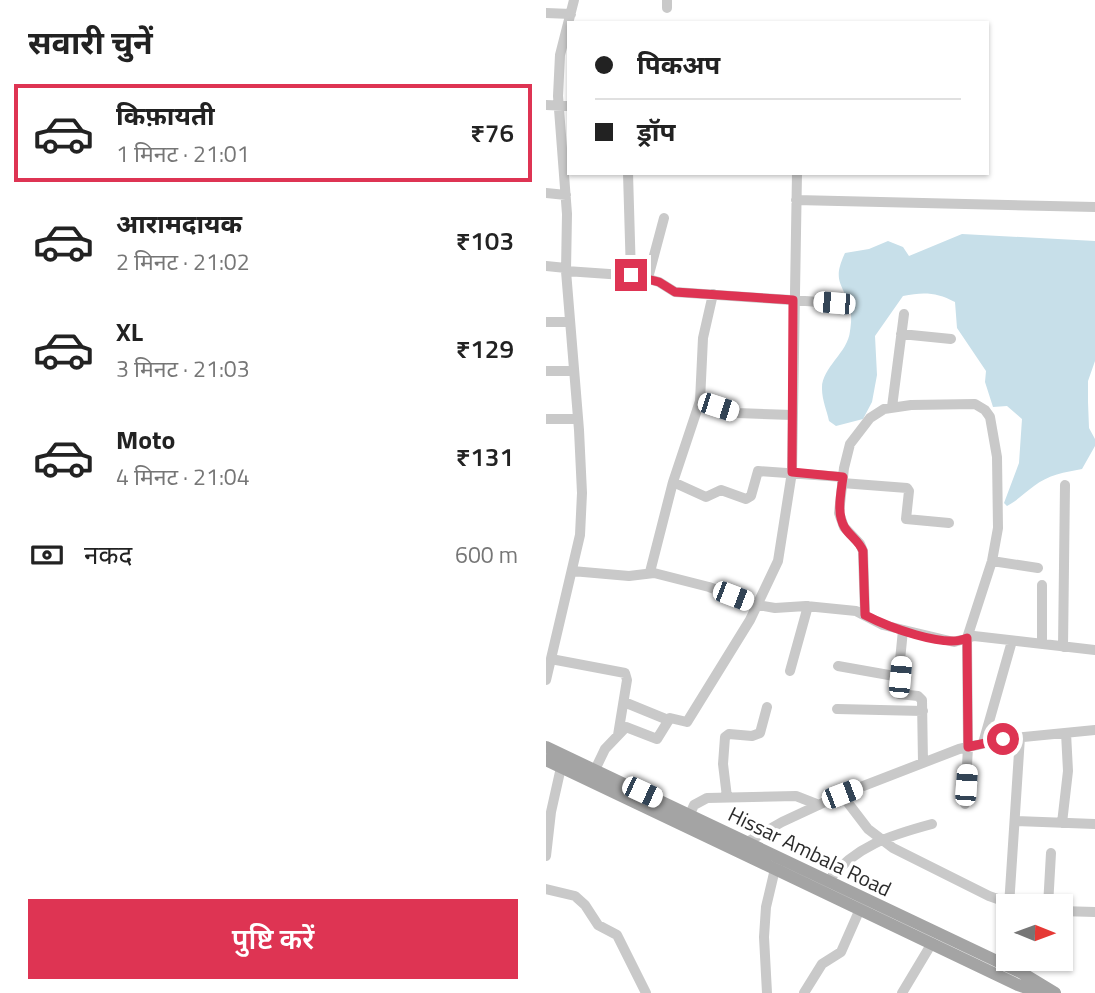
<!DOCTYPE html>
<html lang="hi">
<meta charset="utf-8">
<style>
:root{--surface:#fff;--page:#f2f2f2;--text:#222;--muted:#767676;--line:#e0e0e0;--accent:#de3453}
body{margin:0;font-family:"Titillium Web","Noto Sans Devanagari",sans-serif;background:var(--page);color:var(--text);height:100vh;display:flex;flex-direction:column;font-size:26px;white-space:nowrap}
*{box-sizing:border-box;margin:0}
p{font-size:23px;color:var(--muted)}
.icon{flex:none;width:38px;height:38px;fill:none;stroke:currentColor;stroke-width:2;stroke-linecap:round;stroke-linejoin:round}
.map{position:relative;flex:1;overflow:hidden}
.sheet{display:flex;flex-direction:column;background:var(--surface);width:546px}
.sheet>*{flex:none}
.guide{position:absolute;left:21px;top:21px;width:422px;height:154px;border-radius:0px;box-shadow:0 2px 5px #0004;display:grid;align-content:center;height:154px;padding:0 28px;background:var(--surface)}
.needle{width:46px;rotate:91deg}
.controls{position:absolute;left:450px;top:894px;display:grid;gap:14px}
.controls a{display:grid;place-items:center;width:77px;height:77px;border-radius:0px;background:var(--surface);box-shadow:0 2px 5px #0004;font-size:35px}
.end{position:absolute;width:32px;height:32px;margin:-16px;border:9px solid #de3453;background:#fff;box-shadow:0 0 0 4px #fff}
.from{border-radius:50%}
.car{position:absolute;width:21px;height:42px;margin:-21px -10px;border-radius:9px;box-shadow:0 0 5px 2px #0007;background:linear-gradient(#fff 24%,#345 0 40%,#fff 0 76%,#345 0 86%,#fff 0)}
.guide b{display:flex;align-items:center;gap:24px;height:66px;font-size:26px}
.guide b+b{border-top:2px solid var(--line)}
.guide i{width:18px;height:18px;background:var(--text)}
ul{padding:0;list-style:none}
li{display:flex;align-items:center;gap:21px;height:98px;margin:0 14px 10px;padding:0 14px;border:4px solid transparent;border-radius:0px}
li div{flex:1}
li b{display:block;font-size:26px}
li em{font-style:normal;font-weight:600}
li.active{border-color:var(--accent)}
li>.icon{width:63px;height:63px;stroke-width:1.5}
h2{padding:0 28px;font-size:32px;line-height:84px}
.pay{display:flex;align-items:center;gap:18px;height:77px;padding:0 28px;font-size:26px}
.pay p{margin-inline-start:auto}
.cta{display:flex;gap:14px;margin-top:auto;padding:14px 28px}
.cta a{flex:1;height:80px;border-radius:0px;background:var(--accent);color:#fff;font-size:28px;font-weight:600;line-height:80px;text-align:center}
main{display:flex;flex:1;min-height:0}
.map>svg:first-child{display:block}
.water{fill:#c7dfe9}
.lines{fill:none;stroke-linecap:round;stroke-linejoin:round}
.minor{stroke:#c9c9c9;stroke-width:10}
.major{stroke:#a4a4a4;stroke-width:12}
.route{stroke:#de3453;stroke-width:9}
.labels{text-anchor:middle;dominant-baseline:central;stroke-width:7;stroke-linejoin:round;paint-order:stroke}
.street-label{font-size:21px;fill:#2c2c2c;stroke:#fff}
</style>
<main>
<section class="sheet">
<h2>सवारी चुनें</h2>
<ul>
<li class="active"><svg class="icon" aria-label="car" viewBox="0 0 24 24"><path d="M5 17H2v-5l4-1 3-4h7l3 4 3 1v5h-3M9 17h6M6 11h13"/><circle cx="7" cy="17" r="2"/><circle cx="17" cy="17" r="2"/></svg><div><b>किफ़ायती</b><p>1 मिनट · 21:01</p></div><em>₹76</em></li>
<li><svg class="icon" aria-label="car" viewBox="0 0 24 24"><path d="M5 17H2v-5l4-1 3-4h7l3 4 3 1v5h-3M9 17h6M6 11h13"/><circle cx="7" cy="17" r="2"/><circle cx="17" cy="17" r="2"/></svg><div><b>आरामदायक</b><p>2 मिनट · 21:02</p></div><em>₹103</em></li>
<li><svg class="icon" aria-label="car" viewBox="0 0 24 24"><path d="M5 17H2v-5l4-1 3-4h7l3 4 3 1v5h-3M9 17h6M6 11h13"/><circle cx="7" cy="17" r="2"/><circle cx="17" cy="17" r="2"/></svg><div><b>XL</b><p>3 मिनट · 21:03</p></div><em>₹129</em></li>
<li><svg class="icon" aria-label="car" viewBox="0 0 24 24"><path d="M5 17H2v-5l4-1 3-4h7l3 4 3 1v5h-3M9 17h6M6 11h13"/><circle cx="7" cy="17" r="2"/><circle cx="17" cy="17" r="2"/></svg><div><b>Moto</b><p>4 मिनट · 21:04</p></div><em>₹131</em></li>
</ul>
<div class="pay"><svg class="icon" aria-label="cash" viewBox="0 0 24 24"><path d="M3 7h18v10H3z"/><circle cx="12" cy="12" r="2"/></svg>नकद<p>600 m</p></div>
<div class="cta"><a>पुष्टि करें</a></div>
</section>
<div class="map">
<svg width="549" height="993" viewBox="0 0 549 993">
<rect width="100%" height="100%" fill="#fff"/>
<path class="water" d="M 416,234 L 549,241 L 549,361 L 542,381 L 542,402 L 543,428 L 549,439 L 549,446 L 536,469 C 519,472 502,475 488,486 C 478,493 472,500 461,506 L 458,503 L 473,463 L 476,419 L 461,406 L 447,407 L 439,382 L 440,371 L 411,328 L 409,302 C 390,292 377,292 357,296 L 329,336 L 331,375 L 326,402 L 317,419 L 290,426 L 283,421 C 281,411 276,400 276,389 C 275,368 302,353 304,331 C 305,325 306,315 304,309 C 298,283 285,283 299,253 L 323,249 L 342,241 L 357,247 L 363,256 Z"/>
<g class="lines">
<path class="minor" d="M 121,8 L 121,0
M 0,13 L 25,14
M 0,105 L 23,106
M 82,173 L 85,275
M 0,193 L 20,195
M 250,200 L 549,207
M 0,266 L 20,268
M 20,271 L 92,276 L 113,282 L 129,292 L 288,303
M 102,278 L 118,218
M 0,322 L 23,322
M 355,334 L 405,339
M 0,371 L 27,371
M 154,401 L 191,413 L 246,415
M 346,407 L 358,314
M 0,419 L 32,419
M 127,482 L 160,497 L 175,490 L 200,499 L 205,496 L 212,471 L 297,477
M 296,483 L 361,488 L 363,491 L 360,519 L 403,523
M 446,561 L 492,568
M 26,571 L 83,576 L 108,573 L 163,587 L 212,605 L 229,608 L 260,606 L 310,611 L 337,625 L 408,642 L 428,636 L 549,650
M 104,572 L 127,482 L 154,401 L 157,338 L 167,294
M 319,615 L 317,551 L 314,544 L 298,527 L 293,513 L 298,468 L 304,444 L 324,418 L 338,409 L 365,405 L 429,404 L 439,410 L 444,417 L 451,457 L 452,528 L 446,561 L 421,638 L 422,747 L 419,804
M 357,630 L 351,691 L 353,694 L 372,696 L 376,700 L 377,763
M 496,644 L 496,585
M 517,647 L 519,485
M 5,659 L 79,673 L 81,680 L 72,735
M 292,666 L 354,677
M 244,671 L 262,606
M 0,680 L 34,535 L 36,493 L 33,430 L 20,271 L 21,214 L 12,96 L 14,55 L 28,0
M 78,702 L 122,720
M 291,709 L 377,711
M 437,743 L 466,641
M 46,776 L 59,749 L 80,727 L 111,739 L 124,718 L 141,722 L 204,620 L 232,561 L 246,472 L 251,173
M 296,795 L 322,829 L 347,848 L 443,896 L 463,903
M 181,797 L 177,764 L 179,737 L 183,734 L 206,736 L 214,733 L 221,707
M 144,814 L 148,805 L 161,798 L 250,796 L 273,805
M 469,821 L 549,824
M 516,823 L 522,771 L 520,733
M 196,845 L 236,822 L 294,795 L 413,749 L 457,739 L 549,730
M 0,856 L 5,812 L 16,763
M 282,881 C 309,846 345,835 386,824
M 0,889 L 29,896 L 39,905 L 52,925 L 71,935 L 100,993
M 463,906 L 474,737
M 502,906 L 505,853
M 514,911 L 549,912
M 455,963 L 460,947 L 462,921
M 221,993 L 218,937 L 220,907 L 229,869
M 258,993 L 276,964 L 295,952 L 314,909
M 356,993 L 386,943"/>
<path class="major" d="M 0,747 L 476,973 L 509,993
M 0,760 L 472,985 L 495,993"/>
</g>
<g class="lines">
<path class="route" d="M 85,275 L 113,282 L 129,292 L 247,300 L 246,472 L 297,477 C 295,493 290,514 299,528 C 304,536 313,541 317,551 L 319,615 C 340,626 399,649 421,638 L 422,747 L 457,739"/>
</g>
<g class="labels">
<g class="street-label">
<text transform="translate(264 851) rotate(26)">Hissar Ambala Road</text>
</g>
</g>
</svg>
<div class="controls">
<a><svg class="needle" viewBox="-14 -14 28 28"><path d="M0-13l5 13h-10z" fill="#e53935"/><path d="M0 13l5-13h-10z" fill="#767676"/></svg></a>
</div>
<i class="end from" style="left:457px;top:739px"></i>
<i class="end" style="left:85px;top:275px"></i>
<i class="car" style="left:288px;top:303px;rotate:275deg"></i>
<i class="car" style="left:172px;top:407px;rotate:108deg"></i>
<i class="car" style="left:187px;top:596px;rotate:111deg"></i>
<i class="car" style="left:354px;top:677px;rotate:5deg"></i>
<i class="car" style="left:420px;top:785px;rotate:4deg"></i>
<i class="car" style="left:96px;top:792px;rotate:115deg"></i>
<i class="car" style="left:296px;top:794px;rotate:69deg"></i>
<div class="guide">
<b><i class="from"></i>पिकअप</b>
<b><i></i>ड्रॉप</b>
</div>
</div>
</main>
